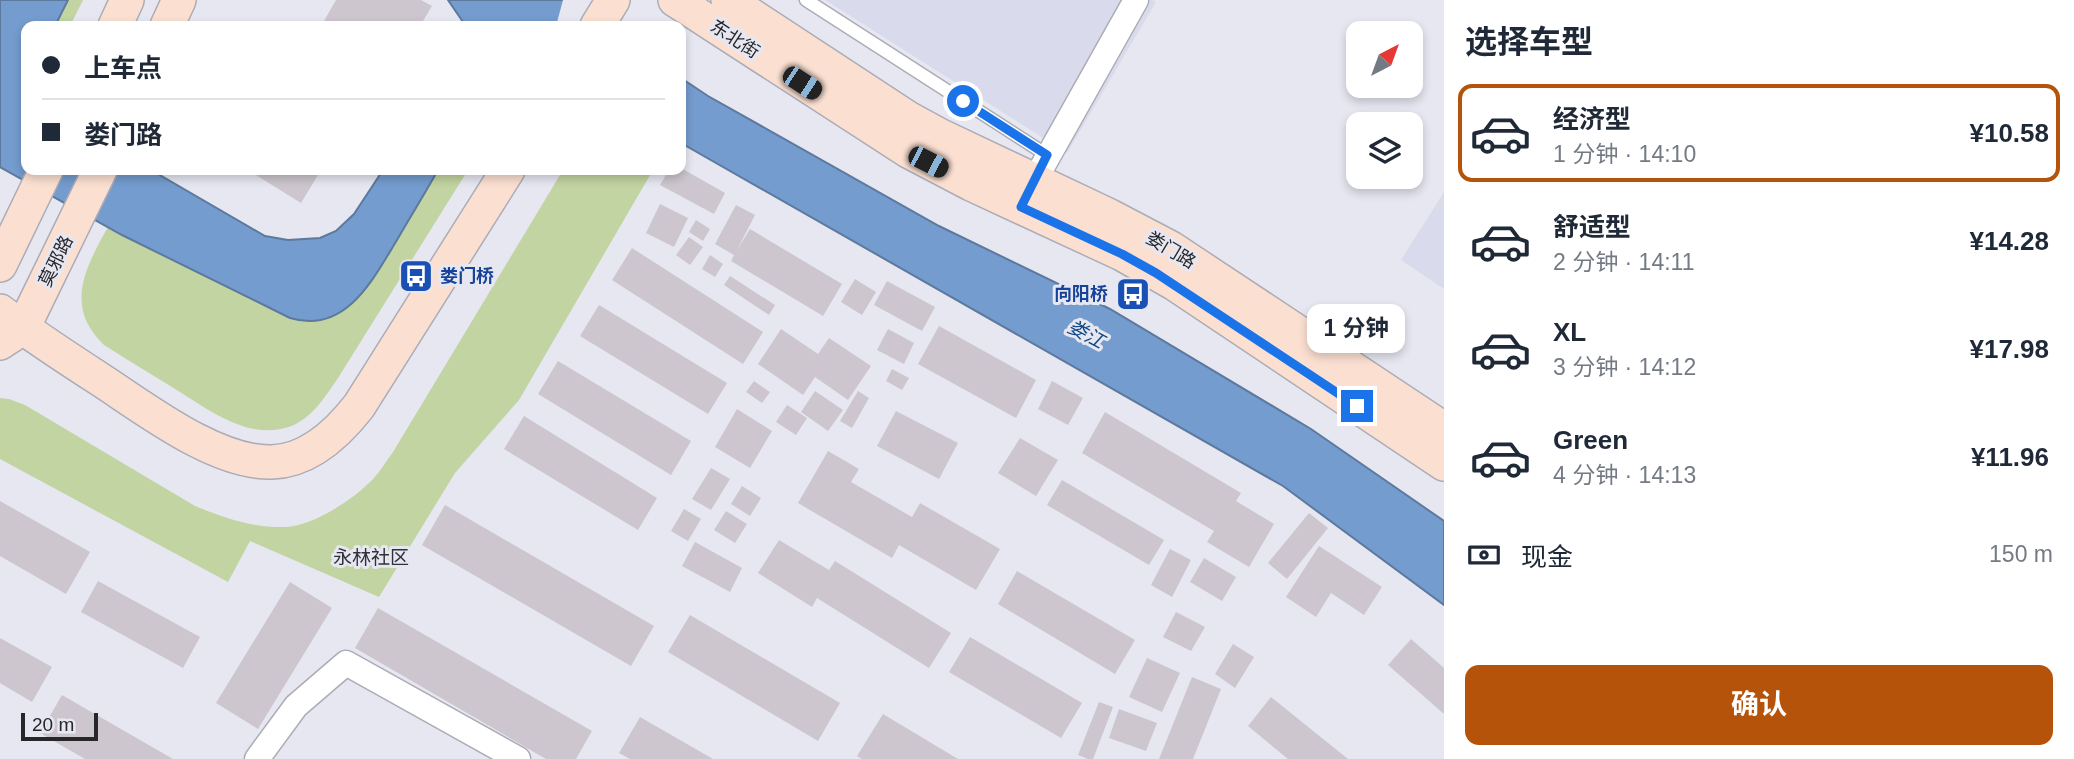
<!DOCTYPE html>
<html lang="zh">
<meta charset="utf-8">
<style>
:root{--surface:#fff;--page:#f6f6f7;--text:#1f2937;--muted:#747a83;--line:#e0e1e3;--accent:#b45309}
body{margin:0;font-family:Helvetica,"Noto Sans SC",sans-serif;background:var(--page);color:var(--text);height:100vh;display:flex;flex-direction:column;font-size:26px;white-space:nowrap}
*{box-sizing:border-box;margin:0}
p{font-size:23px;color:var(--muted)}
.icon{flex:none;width:38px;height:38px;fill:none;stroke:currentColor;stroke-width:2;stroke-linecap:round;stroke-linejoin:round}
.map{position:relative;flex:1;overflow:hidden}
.sheet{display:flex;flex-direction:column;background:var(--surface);width:630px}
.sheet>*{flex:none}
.banner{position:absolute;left:21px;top:21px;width:665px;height:154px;border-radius:14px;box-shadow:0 4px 10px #0003;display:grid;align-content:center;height:154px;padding:0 21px;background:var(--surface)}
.needle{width:46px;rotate:41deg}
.tools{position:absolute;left:1346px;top:21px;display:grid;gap:14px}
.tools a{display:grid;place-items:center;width:77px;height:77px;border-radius:14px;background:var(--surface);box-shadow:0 4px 10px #0003;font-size:35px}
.scale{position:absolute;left:21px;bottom:18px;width:77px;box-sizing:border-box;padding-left:7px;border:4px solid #27272a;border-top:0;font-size:19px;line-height:24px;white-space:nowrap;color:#27272a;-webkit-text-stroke:5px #e6e7f1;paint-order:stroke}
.end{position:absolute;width:32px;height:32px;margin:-16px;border:9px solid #1a73e8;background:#fff;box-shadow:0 0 0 4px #fff}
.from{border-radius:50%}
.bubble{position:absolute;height:49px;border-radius:14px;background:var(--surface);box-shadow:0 4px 10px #0003;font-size:23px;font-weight:700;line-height:49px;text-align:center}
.car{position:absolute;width:21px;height:42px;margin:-21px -10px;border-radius:9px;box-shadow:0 0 5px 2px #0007;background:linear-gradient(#222 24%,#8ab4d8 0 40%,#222 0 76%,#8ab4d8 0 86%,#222 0)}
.banner b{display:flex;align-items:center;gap:24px;height:66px;font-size:26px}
.banner b+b{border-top:2px solid var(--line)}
.banner i{width:18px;height:18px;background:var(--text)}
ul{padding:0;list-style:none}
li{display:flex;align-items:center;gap:21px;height:98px;margin:0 14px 10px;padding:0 7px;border:4px solid transparent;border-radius:14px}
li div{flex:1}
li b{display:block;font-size:26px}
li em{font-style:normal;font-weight:700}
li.on{border-color:var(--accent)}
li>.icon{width:63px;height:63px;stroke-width:1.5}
h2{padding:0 21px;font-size:32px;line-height:84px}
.pay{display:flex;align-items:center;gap:18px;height:77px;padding:0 21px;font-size:26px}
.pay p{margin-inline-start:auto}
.cta{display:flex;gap:14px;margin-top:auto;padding:14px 21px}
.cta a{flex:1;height:80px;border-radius:14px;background:var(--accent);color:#fff;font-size:28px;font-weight:700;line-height:80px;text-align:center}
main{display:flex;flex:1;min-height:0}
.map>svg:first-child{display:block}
.built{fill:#d9daeb}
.green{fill:#c2d4a2}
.water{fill:#749cce;stroke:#5d799d;stroke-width:2}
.pier{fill:#e6e7f1}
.building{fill:#cdc6ce}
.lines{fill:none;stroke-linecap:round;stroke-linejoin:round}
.lane-casing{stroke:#acacb6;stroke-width:15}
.street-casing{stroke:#acacb6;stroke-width:27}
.secondary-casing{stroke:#acacb6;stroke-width:36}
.lane{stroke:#fff;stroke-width:12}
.street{stroke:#fff;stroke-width:24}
.secondary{stroke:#fbe0d2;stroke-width:33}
.route{stroke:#1a73e8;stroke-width:9}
.labels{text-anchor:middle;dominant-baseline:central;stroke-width:6;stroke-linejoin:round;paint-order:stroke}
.street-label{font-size:18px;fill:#27272a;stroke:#e6e7f1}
.transit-label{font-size:18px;font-weight:bold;fill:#164399;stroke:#e6e7f1;text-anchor:start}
.water-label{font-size:19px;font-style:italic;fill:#104886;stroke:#e6e7f1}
.neighbourhood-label{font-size:19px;fill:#303138;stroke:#e6e7f1}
</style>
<main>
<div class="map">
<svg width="1444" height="759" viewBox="0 0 1444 759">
<rect width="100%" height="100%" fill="#e6e7f1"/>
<path class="built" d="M 825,0 L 1152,0 L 1156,2 L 1067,153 Z
M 1444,192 L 1444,289 L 1401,260 Z"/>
<path class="green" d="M 68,0 L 83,0 L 70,26 L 55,26 Z
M 438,170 L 468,170 L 338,378 C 325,397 310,422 285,428 C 244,439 205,407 172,387 C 149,373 126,359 104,345 C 64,307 85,268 108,227 L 290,318 L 301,321 L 313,321 L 329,317 L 379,269 Z
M 563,170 L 653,170 L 519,400 L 455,473 L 379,597 L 250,541 L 228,582 L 0,459 L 0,398 L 9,399 L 25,405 L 195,506 C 224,518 253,528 285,527 C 314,526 354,499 374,478 C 381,470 387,460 393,452 Z"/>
<path class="water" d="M 0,0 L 68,0 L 55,26 L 26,26 L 26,170 L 151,170 L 265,236 L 288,240 L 320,238 L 336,231 L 354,214 L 383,170 L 438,170 C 425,193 411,216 397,240 C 373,279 346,335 290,318 L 122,235 L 0,167 Z
M 448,0 L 590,0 L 632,26 L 463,26 L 463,22 Z
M 681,78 L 708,96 L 939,226 L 1110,309 L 1311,429 L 1444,521 L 1444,605 L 1283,486 L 681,143 Z"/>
<path class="pier" d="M 563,0 L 597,0 L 634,23 L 636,26 L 556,26 Z"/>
<path class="building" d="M 336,0 L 421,0 L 432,6 L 420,26 L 321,26 Z
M 681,168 L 725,193 L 714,214 L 660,185 L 669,170 Z
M 248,170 L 293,170 L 299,174 L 302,170 L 321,170 L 301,203 Z
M 660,204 L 688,218 L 674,247 L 646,233 Z
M 736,205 L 755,215 L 737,250 L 750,229 L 842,284 L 823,316 L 731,261 L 734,255 L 715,244 Z
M 696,220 L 710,229 L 703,241 L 689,232 Z
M 689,237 L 703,247 L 690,265 L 676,255 Z
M 632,248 L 763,332 L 743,364 L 612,280 Z
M 710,255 L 723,264 L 715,277 L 702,269 Z
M 730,276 L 775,305 L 769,315 L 724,285 Z
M 855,279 L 876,292 L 862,315 L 841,302 Z
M 887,281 L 935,307 L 922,331 L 874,305 Z
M 599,305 L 727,383 L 708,414 L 580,336 Z
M 939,326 L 1036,380 L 1016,418 L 918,364 Z
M 781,329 L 818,354 L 829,338 L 871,366 L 848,400 L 815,377 L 803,395 L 758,364 Z
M 888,329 L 914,343 L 904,364 L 877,350 Z
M 558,361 L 691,441 L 671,475 L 538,394 Z
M 892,369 L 909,378 L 902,390 L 886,381 Z
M 754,381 L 770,392 L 762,403 L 746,392 Z
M 1052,381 L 1083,398 L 1068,425 L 1038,409 Z
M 815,391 L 843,410 L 828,431 L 801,412 Z
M 858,391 L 869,398 L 852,428 L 840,421 Z
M 787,405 L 807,418 L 796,435 L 776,422 Z
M 737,409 L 772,431 L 750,468 L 715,447 Z
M 896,411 L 958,443 L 939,479 L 877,446 Z
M 1105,412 L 1241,493 L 1236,501 L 1274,524 L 1249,567 L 1207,542 L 1214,531 L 1082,453 Z
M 524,416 L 657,498 L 638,530 L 504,449 Z
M 1020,438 L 1058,460 L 1036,496 L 998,473 Z
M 828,451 L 859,469 L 851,482 L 912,517 L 920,503 L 1000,549 L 976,590 L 899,545 L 892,558 L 798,503 Z
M 711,468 L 730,479 L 711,510 L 692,499 Z
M 1062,480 L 1164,540 L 1149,565 L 1047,505 Z
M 742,486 L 761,498 L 750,516 L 731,504 Z
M 0,501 L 90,552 L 66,594 L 0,556 Z
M 445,505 L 654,626 L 631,666 L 422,545 Z
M 684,509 L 701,519 L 688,541 L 671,531 Z
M 726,511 L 747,524 L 735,543 L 714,530 Z
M 1309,513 L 1328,528 L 1287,579 L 1268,563 Z
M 779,540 L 829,570 L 835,561 L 951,633 L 929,668 L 817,598 L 812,607 L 758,573 Z
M 695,542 L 742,568 L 730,592 L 682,566 Z
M 1319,546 L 1382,587 L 1364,615 L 1331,593 L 1316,617 L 1286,597 Z
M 1170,549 L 1191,560 L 1172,597 L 1151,585 Z
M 1204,558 L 1236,577 L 1222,601 L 1190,582 Z
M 1017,571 L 1135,640 L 1115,674 L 998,604 Z
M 98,581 L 200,637 L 183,668 L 81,612 Z
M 290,582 L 332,608 L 258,729 L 216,703 Z
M 378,608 L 592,731 L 576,759 L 546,759 L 355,648 Z
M 1176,612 L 1205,627 L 1191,651 L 1163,637 Z
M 690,615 L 840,703 L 818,741 L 668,652 Z
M 970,637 L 1082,703 L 1061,738 L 949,672 Z
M 0,638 L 52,667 L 32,702 L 0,683 Z
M 1411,639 L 1444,668 L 1444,714 L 1388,665 Z
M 1233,644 L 1254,657 L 1235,688 L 1215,674 Z
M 1147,658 L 1180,673 L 1162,712 L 1129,697 Z
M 1192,677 L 1221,689 L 1193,759 L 1159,759 Z
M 62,695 L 173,759 L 85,759 L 40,733 Z
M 1271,697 L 1348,759 L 1288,759 L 1248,726 Z
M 1099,702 L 1113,707 L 1093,759 L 1088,759 L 1078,755 Z
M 1119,709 L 1157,723 L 1146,751 L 1109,738 Z
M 883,714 L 958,759 L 862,759 L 857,756 Z
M 640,717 L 713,759 L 630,759 L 619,753 Z"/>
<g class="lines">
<g class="lane-casing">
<path id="lane" d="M 806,0 L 1047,155"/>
</g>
<g class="street-casing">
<path id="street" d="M 1027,194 L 1136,0
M 257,759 L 296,706 L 346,663 L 518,759"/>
</g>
<g class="secondary-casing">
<path id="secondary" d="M 675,0 L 908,151 L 971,184 L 1122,254 L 1175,284 L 1444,464
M 728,0 L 908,118 L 941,136 L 1110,216 L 1171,248 L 1444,429
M 115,26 L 127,0
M 167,26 L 179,0
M 597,26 L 613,0
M 0,265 L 46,170
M 0,311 C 33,336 67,358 101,380 C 147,410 217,464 272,462 C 309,461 338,433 359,406 L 508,170
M 0,343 L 23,328 L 100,170"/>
</g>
<use href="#lane" class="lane"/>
<use href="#street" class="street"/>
<use href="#secondary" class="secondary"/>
</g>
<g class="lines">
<path class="route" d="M 963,101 L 1047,155 L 1021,207 L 1122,254 L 1156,273 L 1357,406"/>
</g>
<defs>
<g id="bus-square" transform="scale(1.75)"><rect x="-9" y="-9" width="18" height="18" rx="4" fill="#1a4fb4" stroke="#e6e7f1"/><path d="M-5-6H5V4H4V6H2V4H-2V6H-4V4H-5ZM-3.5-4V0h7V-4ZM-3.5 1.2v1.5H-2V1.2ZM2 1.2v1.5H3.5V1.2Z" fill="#fff"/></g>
</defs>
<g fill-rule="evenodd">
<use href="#bus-square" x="416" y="276"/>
<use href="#bus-square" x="1133" y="294"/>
</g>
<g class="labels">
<g class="street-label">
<text transform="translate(735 39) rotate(33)">东北街</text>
<text transform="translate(1171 250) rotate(31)">娄门路</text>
<text transform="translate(56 261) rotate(-64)">莫邪路</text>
</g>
<g class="transit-label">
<text x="440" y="276">娄门桥</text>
<text x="1108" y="294" text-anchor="end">向阳桥</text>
</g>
<g class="water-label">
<text transform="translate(1086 334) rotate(28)">娄江</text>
</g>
<g class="neighbourhood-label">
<text x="371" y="557">永林社区</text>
</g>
</g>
</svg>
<div class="tools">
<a><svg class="needle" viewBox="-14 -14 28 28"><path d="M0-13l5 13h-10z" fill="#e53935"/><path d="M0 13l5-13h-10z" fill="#747a83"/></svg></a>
<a><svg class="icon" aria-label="layers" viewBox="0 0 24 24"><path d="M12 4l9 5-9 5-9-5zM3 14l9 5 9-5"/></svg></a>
</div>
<div class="scale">20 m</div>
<i class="end from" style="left:963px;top:101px"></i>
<i class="end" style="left:1357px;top:406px"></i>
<div class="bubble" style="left:1307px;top:304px;width:98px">1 分钟</div>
<i class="car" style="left:802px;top:83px;rotate:123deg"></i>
<i class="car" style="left:928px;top:162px;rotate:117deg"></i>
<div class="banner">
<b><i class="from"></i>上车点</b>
<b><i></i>娄门路</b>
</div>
</div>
<section class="sheet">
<h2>选择车型</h2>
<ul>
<li class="on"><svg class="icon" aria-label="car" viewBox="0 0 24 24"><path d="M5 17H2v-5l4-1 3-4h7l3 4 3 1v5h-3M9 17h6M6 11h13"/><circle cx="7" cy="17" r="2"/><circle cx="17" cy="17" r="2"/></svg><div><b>经济型</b><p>1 分钟 · 14:10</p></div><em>¥10.58</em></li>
<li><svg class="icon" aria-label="car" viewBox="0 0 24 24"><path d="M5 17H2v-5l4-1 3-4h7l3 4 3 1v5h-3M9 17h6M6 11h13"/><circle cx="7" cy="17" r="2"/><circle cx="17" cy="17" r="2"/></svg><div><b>舒适型</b><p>2 分钟 · 14:11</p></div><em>¥14.28</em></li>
<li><svg class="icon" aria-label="car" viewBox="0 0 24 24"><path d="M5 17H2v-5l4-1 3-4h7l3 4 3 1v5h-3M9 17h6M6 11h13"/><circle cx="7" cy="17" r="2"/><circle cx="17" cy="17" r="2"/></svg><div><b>XL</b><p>3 分钟 · 14:12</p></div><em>¥17.98</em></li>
<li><svg class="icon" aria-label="car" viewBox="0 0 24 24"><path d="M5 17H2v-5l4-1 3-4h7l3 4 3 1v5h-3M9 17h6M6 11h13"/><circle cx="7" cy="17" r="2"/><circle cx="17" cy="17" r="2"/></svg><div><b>Green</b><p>4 分钟 · 14:13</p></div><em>¥11.96</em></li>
</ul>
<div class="pay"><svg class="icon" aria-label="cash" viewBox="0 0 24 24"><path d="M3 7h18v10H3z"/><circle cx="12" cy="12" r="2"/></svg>现金<p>150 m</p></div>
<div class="cta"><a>确认</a></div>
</section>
</main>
